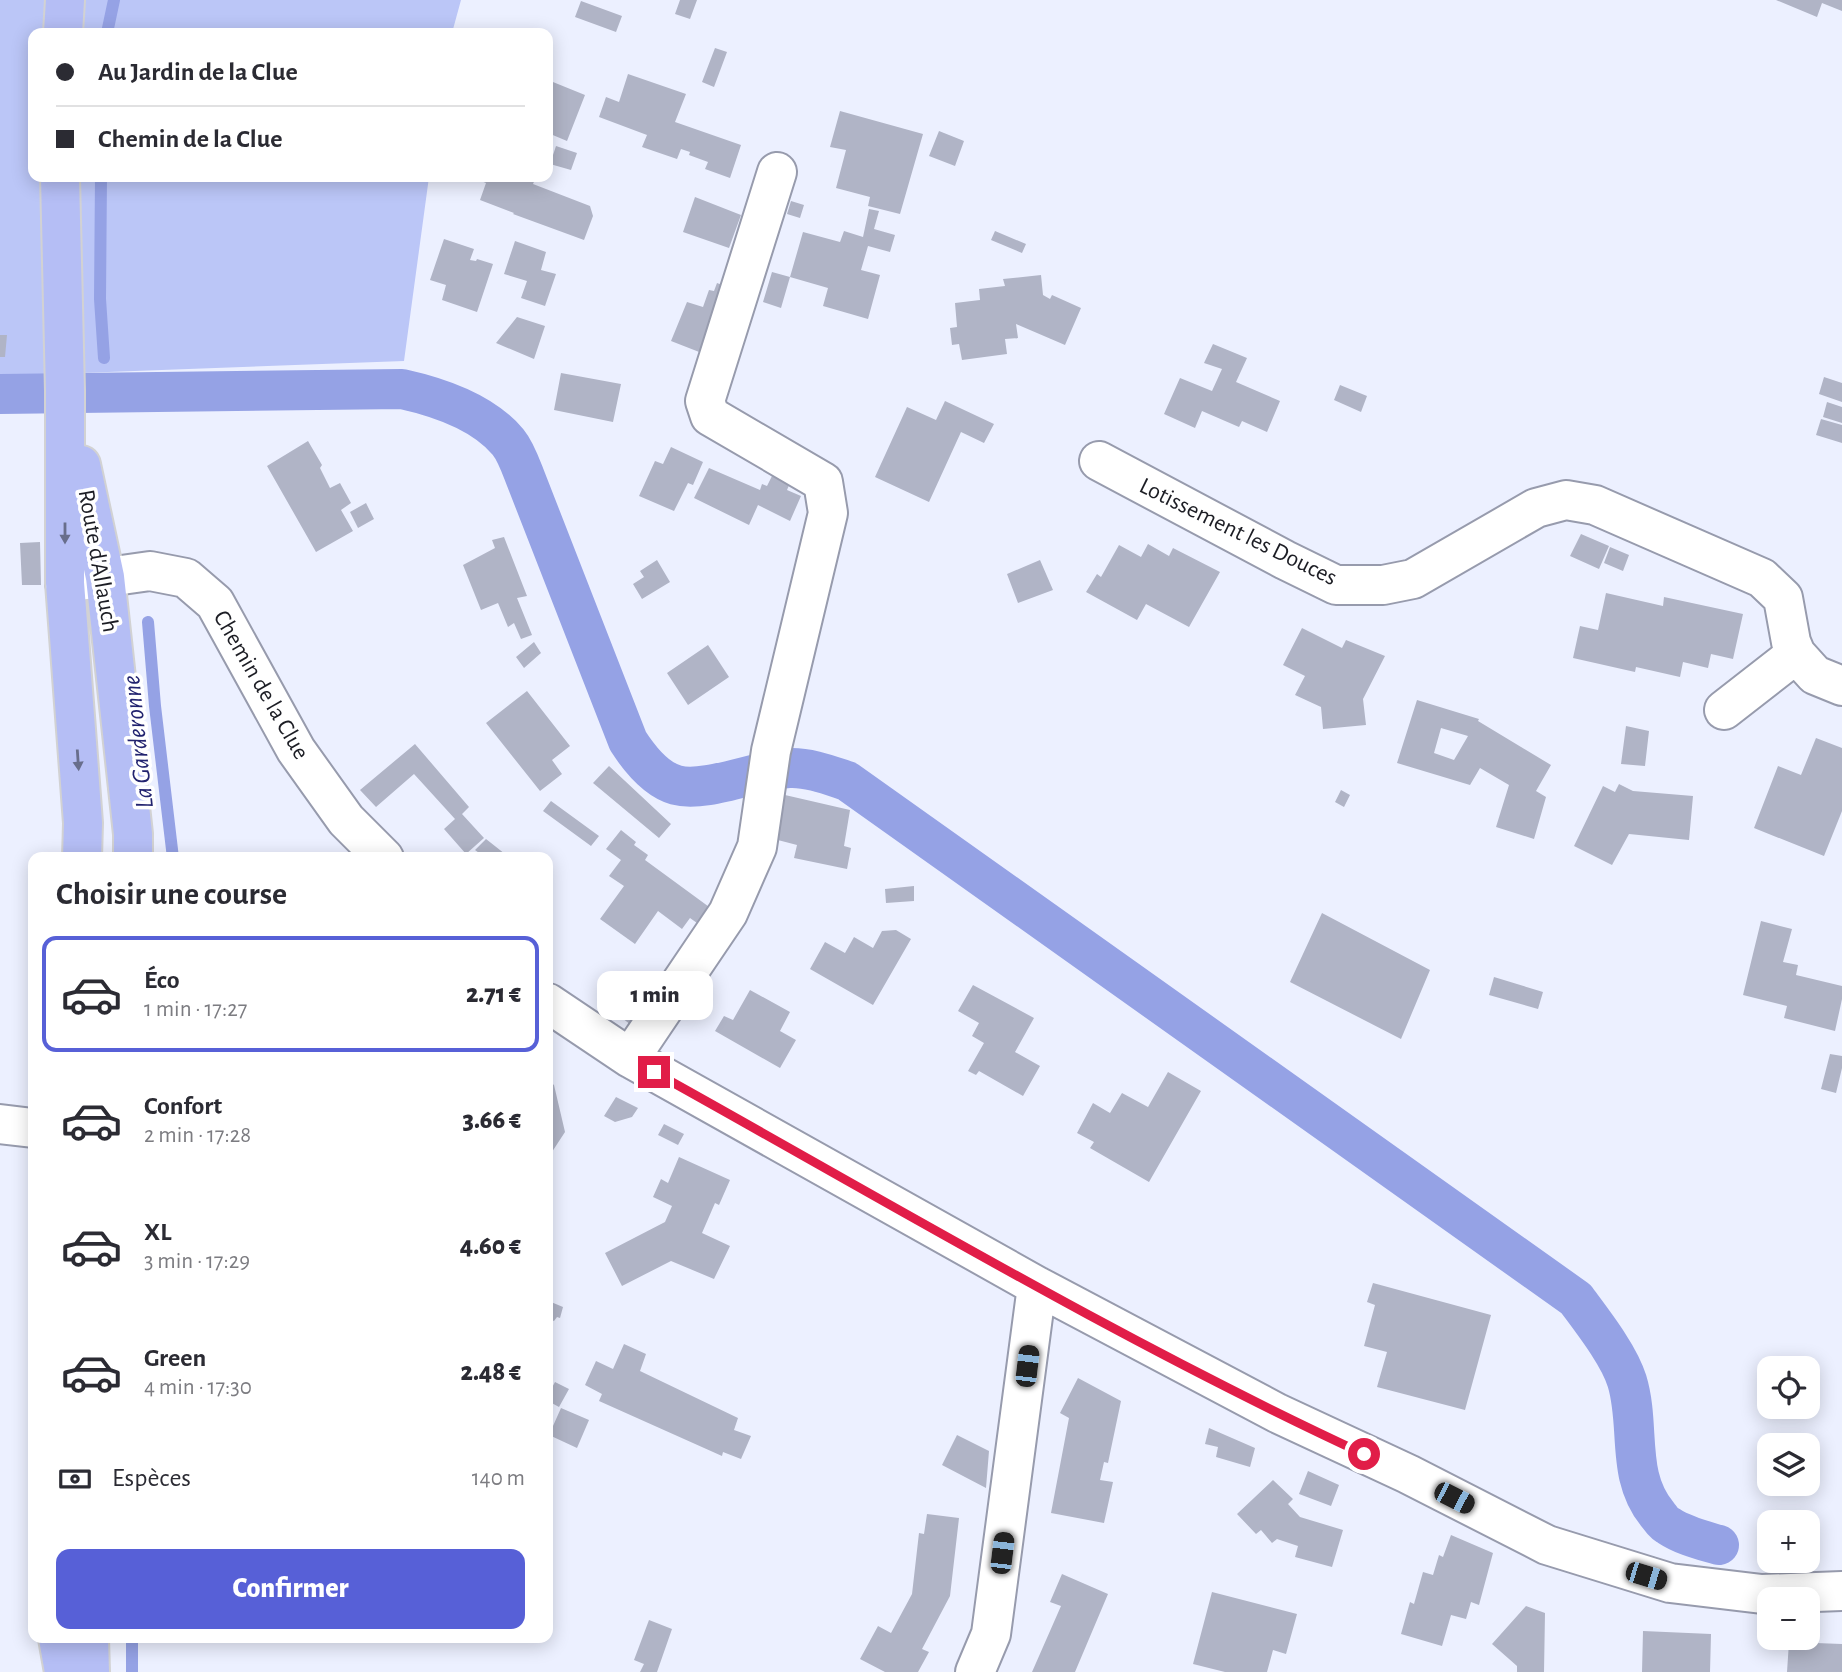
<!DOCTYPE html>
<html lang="fr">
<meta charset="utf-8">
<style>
:root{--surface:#fff;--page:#f2f2f3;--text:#2b2b33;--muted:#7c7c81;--line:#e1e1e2;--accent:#5760d7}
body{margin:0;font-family:"Alegreya Sans",sans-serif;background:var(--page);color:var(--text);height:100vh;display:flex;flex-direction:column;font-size:26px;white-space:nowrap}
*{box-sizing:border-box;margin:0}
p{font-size:23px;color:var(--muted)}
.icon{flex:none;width:38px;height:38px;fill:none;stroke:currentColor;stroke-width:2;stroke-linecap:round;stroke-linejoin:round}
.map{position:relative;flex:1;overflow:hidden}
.details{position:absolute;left:28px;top:852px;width:525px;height:791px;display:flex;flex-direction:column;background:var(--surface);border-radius:14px;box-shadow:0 4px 18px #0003}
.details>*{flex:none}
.hud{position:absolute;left:28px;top:28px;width:525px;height:154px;border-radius:14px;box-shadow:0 4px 18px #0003;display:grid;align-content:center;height:154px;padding:0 28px;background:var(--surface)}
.tools{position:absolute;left:1757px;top:1356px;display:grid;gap:14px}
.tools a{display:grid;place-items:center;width:63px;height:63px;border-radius:14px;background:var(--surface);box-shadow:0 4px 18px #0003;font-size:35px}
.end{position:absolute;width:32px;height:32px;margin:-16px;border:9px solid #e11d48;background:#fff;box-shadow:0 0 0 4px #fff}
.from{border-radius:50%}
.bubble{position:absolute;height:49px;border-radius:14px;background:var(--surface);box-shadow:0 4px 18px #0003;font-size:23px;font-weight:800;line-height:49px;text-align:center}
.car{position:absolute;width:21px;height:42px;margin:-21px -10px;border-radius:9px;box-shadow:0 0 5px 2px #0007;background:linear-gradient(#222 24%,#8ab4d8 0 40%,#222 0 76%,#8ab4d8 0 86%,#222 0)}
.hud b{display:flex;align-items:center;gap:24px;height:66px;font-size:26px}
.hud b+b{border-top:2px solid var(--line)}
.hud i{width:18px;height:18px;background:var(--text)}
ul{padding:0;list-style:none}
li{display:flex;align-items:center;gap:21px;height:116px;margin:0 14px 10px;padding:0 14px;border:4px solid transparent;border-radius:14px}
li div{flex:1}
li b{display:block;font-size:26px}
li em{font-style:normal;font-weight:800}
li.selected{border-color:var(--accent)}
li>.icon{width:63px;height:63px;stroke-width:1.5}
h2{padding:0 28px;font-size:32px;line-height:84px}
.pay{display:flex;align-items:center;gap:18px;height:77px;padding:0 28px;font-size:26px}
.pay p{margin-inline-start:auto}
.action{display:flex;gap:14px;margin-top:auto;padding:14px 28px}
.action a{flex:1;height:80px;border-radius:14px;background:var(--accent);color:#fff;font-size:28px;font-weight:800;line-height:80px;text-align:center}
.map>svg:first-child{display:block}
.green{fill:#bbc6f7}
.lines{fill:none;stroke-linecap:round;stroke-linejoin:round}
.stream{stroke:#95a2e5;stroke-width:12}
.canal{stroke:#95a2e5;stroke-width:40}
.building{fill:#b0b4c6;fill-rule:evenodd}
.minor-casing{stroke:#979bad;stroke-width:42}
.major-casing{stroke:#d2d2d3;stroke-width:42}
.minor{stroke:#fff;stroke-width:38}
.major{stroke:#b5bef5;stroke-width:38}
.oneway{fill:#686e8c}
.route{stroke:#e11d48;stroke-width:9}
.labels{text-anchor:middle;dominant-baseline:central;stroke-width:7;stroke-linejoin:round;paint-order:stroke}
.street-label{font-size:24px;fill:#1c1d24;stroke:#fff}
.water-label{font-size:26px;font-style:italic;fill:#22236f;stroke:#fff}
</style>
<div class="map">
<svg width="1842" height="1672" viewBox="0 0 1842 1672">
<rect width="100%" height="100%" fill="#ecf0ff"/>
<path class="green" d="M 0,0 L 461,0 L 452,33 L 33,33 L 33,177 L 429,177 L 404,361 L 0,376 Z"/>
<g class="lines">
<path class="stream" d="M 107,33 L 114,0
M 101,177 L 100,299 L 104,358
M 148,622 L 155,706 L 173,858
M 132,1672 L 132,1638"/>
<path class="canal" d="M 0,394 L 402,389 C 438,397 483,412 508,442 C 517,453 522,470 527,482 L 628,741 C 639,758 655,779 676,785 C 705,793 757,770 789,768 C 808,767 829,775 847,781 L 1576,1299 C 1593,1322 1619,1355 1627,1381 C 1641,1427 1625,1476 1658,1515 C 1661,1519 1664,1524 1669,1526 C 1684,1536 1702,1540 1719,1545"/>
</g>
<path class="building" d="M 680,0 L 697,0 L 690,19 L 675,14 Z
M 1776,0 L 1842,0 L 1842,11 L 1822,3 L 1817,17 Z
M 581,1 L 622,16 L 616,32 L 575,17 Z
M 715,48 L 727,52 L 714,87 L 702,82 Z
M 628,74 L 686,94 L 675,122 L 741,145 L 730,178 L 705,169 L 708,162 L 689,155 L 690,152 L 681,149 L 677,159 L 642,147 L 647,135 L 599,117 L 606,97 L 619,102 Z
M 548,80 L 585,95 L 567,141 L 548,133 Z
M 840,111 L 923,134 L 900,214 L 868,206 L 870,197 L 836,188 L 846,150 L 830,147 Z
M 939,131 L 964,141 L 955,166 L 929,156 Z
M 556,146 L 577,153 L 571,170 L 550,164 Z
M 471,177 L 536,177 L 533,184 L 590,206 L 593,216 L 584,240 L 513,214 L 514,213 L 480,200 L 486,183 Z
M 695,197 L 741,215 L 729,248 L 683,232 Z
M 791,201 L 804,205 L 800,218 L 787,214 Z
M 869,209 L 879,211 L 874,229 L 895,235 L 890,252 L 868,246 L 861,270 L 880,275 L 868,319 L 823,306 L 828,288 L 790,277 L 803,232 L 840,242 L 844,231 L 863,237 Z
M 995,231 L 1026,244 L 1022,253 L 991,240 Z
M 444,239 L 474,249 L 470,260 L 476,261 L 477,259 L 493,264 L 477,312 L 442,300 L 446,285 L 430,280 Z
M 515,241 L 546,252 L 541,270 L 556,274 L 545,306 L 521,298 L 527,281 L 504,274 Z
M 772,272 L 790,277 L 781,308 L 763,302 Z
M 1041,275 L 1043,295 L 1050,299 L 1052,295 L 1081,308 L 1065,345 L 1016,324 L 1018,338 L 1005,339 L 1007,354 L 962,360 L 959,344 L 952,345 L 950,328 L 957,327 L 955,303 L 980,300 L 979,289 L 1005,286 L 1003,279 Z
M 717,283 L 730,288 L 712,357 L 671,341 L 687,302 L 703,307 L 709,290 L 714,291 Z
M 517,317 L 545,326 L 534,359 L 496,343 Z
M 0,335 L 7,335 L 5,357 L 0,357 Z
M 1213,344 L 1247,358 L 1236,382 L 1280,401 L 1267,432 L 1242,421 L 1239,427 L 1202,411 L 1195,428 L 1164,414 L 1180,378 L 1212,391 L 1222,369 L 1204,363 Z
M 561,373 L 621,384 L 613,422 L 554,410 Z
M 1824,377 L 1842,383 L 1842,402 L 1819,394 Z
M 1340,385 L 1367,396 L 1361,412 L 1334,400 Z
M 945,401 L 994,424 L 984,443 L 961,432 L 929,502 L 875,477 L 907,407 L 936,420 Z
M 1827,402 L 1842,407 L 1842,423 L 1823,417 Z
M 1821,419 L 1842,425 L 1842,443 L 1816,435 Z
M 308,441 L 322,465 L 320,468 L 330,488 L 340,483 L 351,503 L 341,510 L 353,531 L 316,552 L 267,466 Z
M 671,447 L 703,462 L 693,485 L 688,483 L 674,511 L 639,496 L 655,461 L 663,464 Z
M 709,468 L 760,490 L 762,484 L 767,486 L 772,476 L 790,483 L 787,490 L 801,496 L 790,521 L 758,505 L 749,525 L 694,498 Z
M 366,503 L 374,519 L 358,528 L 350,512 Z
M 1581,534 L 1609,546 L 1599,569 L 1570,556 Z
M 504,537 L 527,596 L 517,598 L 532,635 L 521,639 L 514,623 L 508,627 L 498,603 L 481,610 L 463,565 L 495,548 L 492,540 Z
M 40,542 L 41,585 L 22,585 L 20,543 Z
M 1148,544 L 1169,556 L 1173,548 L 1220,572 L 1189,627 L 1146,604 L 1137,620 L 1086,592 L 1097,574 L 1101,577 L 1119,545 L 1141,557 Z
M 1610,547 L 1629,555 L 1623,571 L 1604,563 Z
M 657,560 L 670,582 L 642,599 L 633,584 L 644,577 L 640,571 Z
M 1040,560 L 1053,590 L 1018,603 L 1007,574 Z
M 1606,593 L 1663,606 L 1664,597 L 1743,614 L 1733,659 L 1711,654 L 1708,668 L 1683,662 L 1680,677 L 1636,667 L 1635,672 L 1573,658 L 1580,626 L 1598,630 Z
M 1302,628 L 1342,648 L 1346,640 L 1385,656 L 1363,699 L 1366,725 L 1323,729 L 1321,707 L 1295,695 L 1305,676 L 1283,665 Z
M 534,642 L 541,653 L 524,668 L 516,657 Z
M 708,645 L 729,677 L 688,705 L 667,673 Z
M 527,691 L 570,746 L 552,760 L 562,774 L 540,791 L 486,723 Z
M 1417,700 L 1479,719 L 1478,721 L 1551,765 L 1536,791 L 1546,797 L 1534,839 L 1496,827 L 1509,785 L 1480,768 L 1470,785 L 1397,763 ZM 1441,728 L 1468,736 L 1454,760 L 1434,753 Z
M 1626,726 L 1649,731 L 1645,766 L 1621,764 Z
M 1816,738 L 1842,748 L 1842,811 L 1824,856 L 1754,828 L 1778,766 L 1801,775 Z
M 415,744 L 469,807 L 462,814 L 484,838 L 466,854 L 444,829 L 455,819 L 414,774 L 376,807 L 360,790 Z
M 609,766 L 671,824 L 659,838 L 593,783 Z
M 1619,784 L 1633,791 L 1693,796 L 1689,840 L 1629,834 L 1612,865 L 1574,846 L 1603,786 L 1615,792 Z
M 1341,790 L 1350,795 L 1344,807 L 1335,802 Z
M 785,795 L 850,810 L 844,846 L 851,848 L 847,869 L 794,858 L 797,845 L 774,839 Z
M 551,801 L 599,836 L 591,846 L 543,811 Z
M 621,830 L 636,842 L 634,845 L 648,855 L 645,860 L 716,912 L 704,928 L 690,918 L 682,929 L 658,911 L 635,944 L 600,919 L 624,886 L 609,876 L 621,860 L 606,849 Z
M 486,839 L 505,854 L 509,858 L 486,858 L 475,850 Z
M 914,886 L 914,901 L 886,903 L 885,889 Z
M 1322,913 L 1430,970 L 1401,1039 L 1290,982 Z
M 1761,921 L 1792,929 L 1783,962 L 1798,965 L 1796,975 L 1842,986 L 1842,999 L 1835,1031 L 1784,1018 L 1787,1006 L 1743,995 Z
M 896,930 L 911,939 L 873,1005 L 810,969 L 825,942 L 845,953 L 854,937 L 873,948 L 882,931 Z
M 1494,977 L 1543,992 L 1538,1009 L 1489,995 Z
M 620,981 L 648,1003 L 631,1025 L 603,1003 Z
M 973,985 L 1034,1018 L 1015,1052 L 1040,1066 L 1023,1096 L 979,1071 L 976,1075 L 968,1071 L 984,1043 L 972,1036 L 979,1023 L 958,1011 Z
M 750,990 L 790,1012 L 780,1031 L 796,1040 L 780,1068 L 715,1031 L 724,1016 L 733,1020 Z
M 1830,1054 L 1842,1056 L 1842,1068 L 1836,1093 L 1821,1089 Z
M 1168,1072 L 1201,1091 L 1149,1182 L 1090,1148 L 1094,1142 L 1077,1133 L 1093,1103 L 1110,1113 L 1122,1093 L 1148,1107 Z
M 548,1080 L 554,1085 L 565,1132 L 548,1158 Z
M 616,1097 L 638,1108 L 632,1117 L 615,1122 L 604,1116 Z
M 664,1124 L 684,1134 L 678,1145 L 658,1135 Z
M 679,1157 L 730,1180 L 719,1205 L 715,1203 L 702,1233 L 730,1246 L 714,1279 L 671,1261 L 622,1286 L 605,1253 L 665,1222 L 672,1206 L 653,1197 L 661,1179 L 668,1183 Z
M 1373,1283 L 1491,1315 L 1465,1410 L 1377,1387 L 1387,1352 L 1364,1346 L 1375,1305 L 1367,1302 Z
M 551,1302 L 563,1307 L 560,1318 L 557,1317 L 554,1321 L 548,1319 L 548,1310 Z
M 624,1344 L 646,1354 L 640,1371 L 738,1418 L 734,1430 L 751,1436 L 741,1459 L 723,1452 L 722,1456 L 599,1401 L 602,1394 L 585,1385 L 596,1361 L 613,1369 Z
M 1078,1378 L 1121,1401 L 1108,1463 L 1104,1462 L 1100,1480 L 1113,1482 L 1104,1523 L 1051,1513 L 1069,1418 L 1060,1413 Z
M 555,1382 L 569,1389 L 559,1407 L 548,1401 L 548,1395 Z
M 561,1408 L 589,1420 L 577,1448 L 549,1435 Z
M 1209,1428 L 1255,1448 L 1250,1467 L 1216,1457 L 1218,1447 L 1205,1444 Z
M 957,1435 L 989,1451 L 986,1488 L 942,1465 Z
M 1308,1471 L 1339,1485 L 1331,1506 L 1299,1494 Z
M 1273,1480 L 1293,1499 L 1288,1504 L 1300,1517 L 1343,1530 L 1332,1567 L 1295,1557 L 1298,1546 L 1277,1539 L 1272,1543 L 1261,1530 L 1256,1534 L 1237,1514 Z
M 927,1514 L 959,1518 L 950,1596 L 922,1649 L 929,1652 L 918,1672 L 885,1672 L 860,1659 L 878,1626 L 891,1633 L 912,1594 L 919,1533 L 924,1534 Z
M 1451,1535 L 1493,1553 L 1479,1605 L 1471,1602 L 1466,1619 L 1451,1615 L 1442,1646 L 1401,1634 L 1410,1602 L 1414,1604 L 1423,1572 L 1433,1575 L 1439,1555 L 1443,1557 Z
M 1062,1574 L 1108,1594 L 1075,1672 L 1032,1672 L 1061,1606 L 1050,1602 Z
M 1212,1592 L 1297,1614 L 1286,1654 L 1273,1650 L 1267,1672 L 1225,1672 L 1193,1664 Z
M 1526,1606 L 1545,1613 L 1544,1672 L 1517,1672 L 1517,1666 L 1492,1644 Z
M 649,1620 L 672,1629 L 657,1672 L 640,1672 L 644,1664 L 634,1660 Z
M 1643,1631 L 1711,1634 L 1710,1672 L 1642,1672 Z
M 1789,1642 L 1842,1644 L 1842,1672 L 1787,1672 Z"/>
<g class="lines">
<g class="minor-casing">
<path id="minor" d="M 1099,461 L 1285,560 L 1336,585 L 1383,585 L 1413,579 L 1536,508 L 1566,500 L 1595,505 L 1762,578 L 1783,598 L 1791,642 L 1796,654 L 1815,675 L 1842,686
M 65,583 L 150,571 L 186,578 L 215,603 L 296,750 L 346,820 L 384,858
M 1724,710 L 1796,654
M 548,1003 L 630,1058 L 1037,1286 L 1277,1413 L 1408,1474 L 1547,1545 L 1670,1583 L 1762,1594 L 1842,1591
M 630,1058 L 728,913 L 757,847 L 771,751 L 828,513 L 823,482 L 710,416 L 705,401 L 777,172
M 0,1124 L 33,1128
M 975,1672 L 991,1634 L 1037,1286"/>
</g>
<g class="major-casing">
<path id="major" d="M 63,33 L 65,0
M 60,177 L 65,391 L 65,583 L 83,823 L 82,858
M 81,465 L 105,577 L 133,834 L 133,858
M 58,1638 L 64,1672
M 89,1638 L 90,1672"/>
</g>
<use href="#minor" class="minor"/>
<use href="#major" class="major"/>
</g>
<defs><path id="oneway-solid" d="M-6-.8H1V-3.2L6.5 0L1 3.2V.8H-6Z" transform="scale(1.75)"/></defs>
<g class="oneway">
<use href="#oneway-solid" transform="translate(65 533) rotate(90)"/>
<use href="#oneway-solid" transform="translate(78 760) rotate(86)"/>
</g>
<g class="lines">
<path class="route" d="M 654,1072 C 888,1202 1120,1341 1364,1454"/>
</g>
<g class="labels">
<g class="street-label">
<text transform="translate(1238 532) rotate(26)">Lotissement les Douces</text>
<text transform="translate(98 561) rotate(80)">Route d'Allauch</text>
<text transform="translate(261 685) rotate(60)">Chemin de la Clue</text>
</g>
<g class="water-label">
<text transform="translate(138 742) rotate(-96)">La Garderonne</text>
</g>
</g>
</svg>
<div class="tools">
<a><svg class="icon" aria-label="locate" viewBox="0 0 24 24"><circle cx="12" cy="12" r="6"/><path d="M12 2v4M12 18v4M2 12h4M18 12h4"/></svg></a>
<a><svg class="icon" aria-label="layers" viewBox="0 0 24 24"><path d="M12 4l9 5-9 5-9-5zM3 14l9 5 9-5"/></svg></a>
<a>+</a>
<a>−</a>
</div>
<i class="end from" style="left:1364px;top:1454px"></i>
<i class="end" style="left:654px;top:1072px"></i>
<div class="bubble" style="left:597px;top:971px;width:116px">1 min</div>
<i class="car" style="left:1027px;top:1366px;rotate:7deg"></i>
<i class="car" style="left:1454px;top:1498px;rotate:117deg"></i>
<i class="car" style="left:1002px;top:1553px;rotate:7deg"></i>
<i class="car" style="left:1646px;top:1576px;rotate:107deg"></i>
<div class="hud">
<b><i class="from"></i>Au Jardin de la Clue</b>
<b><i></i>Chemin de la Clue</b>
</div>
<section class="details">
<h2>Choisir une course</h2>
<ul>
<li class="selected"><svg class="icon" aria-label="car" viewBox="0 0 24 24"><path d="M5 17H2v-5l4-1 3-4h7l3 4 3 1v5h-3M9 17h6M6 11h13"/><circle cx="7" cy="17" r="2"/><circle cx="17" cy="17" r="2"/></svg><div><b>Éco</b><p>1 min · 17:27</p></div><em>2.71 €</em></li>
<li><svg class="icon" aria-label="car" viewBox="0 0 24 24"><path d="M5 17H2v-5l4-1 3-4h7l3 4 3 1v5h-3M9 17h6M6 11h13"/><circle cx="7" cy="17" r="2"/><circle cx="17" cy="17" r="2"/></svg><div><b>Confort</b><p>2 min · 17:28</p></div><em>3.66 €</em></li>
<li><svg class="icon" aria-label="car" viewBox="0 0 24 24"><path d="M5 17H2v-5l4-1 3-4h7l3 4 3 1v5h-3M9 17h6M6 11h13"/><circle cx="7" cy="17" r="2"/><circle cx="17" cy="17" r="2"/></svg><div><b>XL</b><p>3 min · 17:29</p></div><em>4.60 €</em></li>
<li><svg class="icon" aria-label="car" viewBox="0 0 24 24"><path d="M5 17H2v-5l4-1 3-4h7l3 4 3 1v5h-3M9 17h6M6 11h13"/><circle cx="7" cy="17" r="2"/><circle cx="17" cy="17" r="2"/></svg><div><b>Green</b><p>4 min · 17:30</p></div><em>2.48 €</em></li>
</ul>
<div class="pay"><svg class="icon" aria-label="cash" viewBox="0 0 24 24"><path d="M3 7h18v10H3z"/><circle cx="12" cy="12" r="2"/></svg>Espèces<p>140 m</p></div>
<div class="action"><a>Confirmer</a></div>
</section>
</div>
